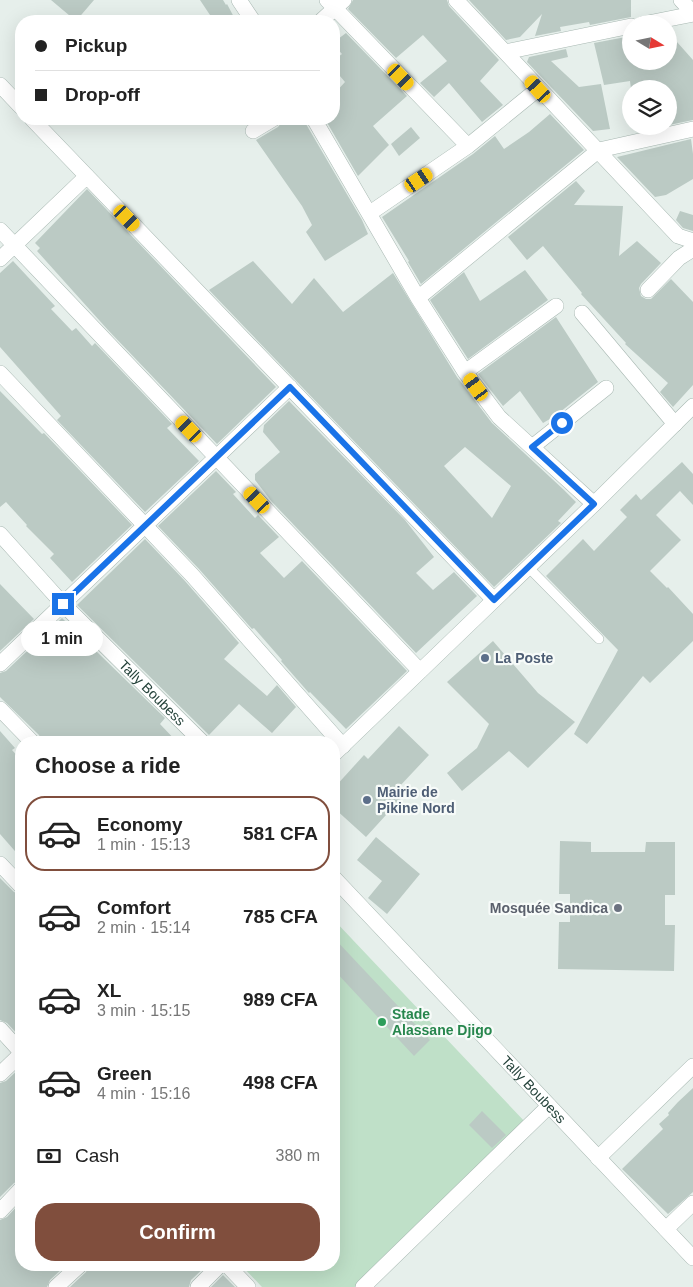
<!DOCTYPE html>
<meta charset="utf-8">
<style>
:root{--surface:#fff;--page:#f6f6f6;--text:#222;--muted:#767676;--line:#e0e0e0;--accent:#804e3d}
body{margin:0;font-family:Helvetica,sans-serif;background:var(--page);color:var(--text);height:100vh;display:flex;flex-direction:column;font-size:19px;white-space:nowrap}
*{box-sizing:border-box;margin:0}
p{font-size:16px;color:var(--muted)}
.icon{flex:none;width:28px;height:28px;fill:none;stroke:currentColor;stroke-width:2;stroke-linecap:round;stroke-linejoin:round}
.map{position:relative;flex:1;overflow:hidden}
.drawer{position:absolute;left:15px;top:736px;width:325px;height:535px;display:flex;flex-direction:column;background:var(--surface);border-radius:20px;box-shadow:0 5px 20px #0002}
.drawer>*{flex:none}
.hud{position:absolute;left:15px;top:15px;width:325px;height:110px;border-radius:20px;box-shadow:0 5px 20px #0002;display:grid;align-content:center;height:110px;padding:0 20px;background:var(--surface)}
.needle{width:32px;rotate:100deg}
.fabs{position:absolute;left:622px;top:15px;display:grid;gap:10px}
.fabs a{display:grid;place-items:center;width:55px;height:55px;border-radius:50%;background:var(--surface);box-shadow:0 5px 20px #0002;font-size:25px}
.end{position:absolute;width:22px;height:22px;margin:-11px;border:6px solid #1a73e8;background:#fff;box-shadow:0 0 0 2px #fff}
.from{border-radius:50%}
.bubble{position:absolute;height:35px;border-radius:18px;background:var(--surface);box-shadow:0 5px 20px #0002;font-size:16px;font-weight:600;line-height:35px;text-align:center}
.car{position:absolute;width:15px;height:30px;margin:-15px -8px;border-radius:6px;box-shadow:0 0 4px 1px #0007;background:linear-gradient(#f5c518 24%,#345 0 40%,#f5c518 0 76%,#345 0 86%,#f5c518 0)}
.hud b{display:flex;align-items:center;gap:18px;height:48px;font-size:19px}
.hud b+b{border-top:1px solid var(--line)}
.hud i{width:12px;height:12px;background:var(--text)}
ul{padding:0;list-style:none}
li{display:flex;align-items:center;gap:15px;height:75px;margin:0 10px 8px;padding:0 10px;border:2px solid transparent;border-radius:20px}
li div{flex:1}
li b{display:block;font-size:19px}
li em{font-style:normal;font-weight:600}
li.active{border-color:var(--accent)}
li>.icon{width:45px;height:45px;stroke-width:1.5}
h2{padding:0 20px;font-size:22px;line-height:60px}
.pay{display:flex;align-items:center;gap:12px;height:55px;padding:0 20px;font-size:19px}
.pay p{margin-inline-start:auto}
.primary-button{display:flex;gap:10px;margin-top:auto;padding:10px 20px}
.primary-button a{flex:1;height:58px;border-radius:20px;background:var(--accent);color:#fff;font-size:20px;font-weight:600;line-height:58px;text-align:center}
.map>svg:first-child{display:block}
.green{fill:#bfe0c8}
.building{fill:#bbcac4;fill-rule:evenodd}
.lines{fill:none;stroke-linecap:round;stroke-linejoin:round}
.service-casing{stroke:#a8b8b2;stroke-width:10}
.minor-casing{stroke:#a8b8b2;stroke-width:16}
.tertiary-casing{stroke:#a8b8b2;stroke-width:16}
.service{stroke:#fff;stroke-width:9}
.minor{stroke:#fff;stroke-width:15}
.tertiary{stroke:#fff;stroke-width:15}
.route{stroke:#1a73e8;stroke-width:6}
.service-dot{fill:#5c6f8a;stroke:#f7fbf9;stroke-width:2}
.worship-dot{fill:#6b7280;stroke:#f7fbf9;stroke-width:2}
.leisure-dot{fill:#2e9e5b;stroke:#f7fbf9;stroke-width:2}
.labels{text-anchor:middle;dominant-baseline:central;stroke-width:4.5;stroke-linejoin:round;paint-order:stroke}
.service-label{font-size:14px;font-weight:bold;fill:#4e5e75;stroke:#f7fbf9;text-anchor:start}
.street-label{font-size:14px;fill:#24423a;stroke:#f7fbf9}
.worship-label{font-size:14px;font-weight:bold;fill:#5b616d;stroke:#f7fbf9;text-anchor:end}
.leisure-label{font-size:14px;font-weight:bold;fill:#27864d;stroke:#f7fbf9;text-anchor:start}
</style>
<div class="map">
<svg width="693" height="1287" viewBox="0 0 693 1287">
<rect width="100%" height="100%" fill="#e6efeb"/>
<path class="green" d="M 334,920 L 527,1124 L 357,1287 L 262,1287 L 241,1265 L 334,1265 Z"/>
<path class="building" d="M 51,0 L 94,0 L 76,21 Z
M 200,0 L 223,0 L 226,5 L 227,4 L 236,21 L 214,21 Z
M 353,0 L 447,0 L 449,6 L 499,60 L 480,81 L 503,105 L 482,122 L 449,83 L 434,97 L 420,83 L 447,61 L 423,35 L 396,58 L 348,9 Z
M 469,0 L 631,0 L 631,17 L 590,25 L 589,22 L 560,27 L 561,31 L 535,36 L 542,14 L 520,37 L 506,40 Z
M 346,33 L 407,96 L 373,126 L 389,145 L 358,176 L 325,119 L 334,119 L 334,94 L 345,82 L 334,69 L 334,60 L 342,54 L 334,45 L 334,42 Z
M 669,33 L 693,60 L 693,120 L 669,125 L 669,89 L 631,89 L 630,81 L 604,85 L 594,43 L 631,36 L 631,61 L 669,61 Z
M 566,49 L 568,57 L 551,61 L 579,87 L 601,84 L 610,129 L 593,131 L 527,62 L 529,57 Z
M 550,114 L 584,150 L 421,284 L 408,262 L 409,261 L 382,217 L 473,154 L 495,136 L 504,149 L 529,132 Z
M 284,119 L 305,119 L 306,124 L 362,220 L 368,234 L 325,261 L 306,232 L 312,225 L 302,206 L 256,140 L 278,127 Z
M 411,127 L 420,138 L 399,156 L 391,144 Z
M 691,139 L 693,154 L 693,179 L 666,195 L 655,197 L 617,157 Z
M 576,181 L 585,191 L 574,205 L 623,206 L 619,256 L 637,241 L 661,263 L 641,284 L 639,288 L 641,296 L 646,299 L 651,299 L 671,279 L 693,302 L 693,385 L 673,407 L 660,392 L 668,383 L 625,344 L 626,343 L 581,294 L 582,293 L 543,246 L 527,260 L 508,237 Z
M 87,189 L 276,387 L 217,444 L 108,330 L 37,251 L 40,248 L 35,243 Z
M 680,211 L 693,215 L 693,231 L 683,228 L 676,220 Z
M 13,261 L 55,306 L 51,309 L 72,331 L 76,328 L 92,346 L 95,343 L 172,424 L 167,428 L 199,461 L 145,512 L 57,420 L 61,416 L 0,347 L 0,273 Z
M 253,261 L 292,304 L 314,278 L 343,312 L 393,273 L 457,377 L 492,423 L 564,490 L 576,502 L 558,521 L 561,523 L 494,587 L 209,290 ZM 465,447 L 511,486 L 492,518 L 444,466 Z
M 525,270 L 548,300 L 468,359 L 430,300 L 464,272 L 480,301 Z
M 556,317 L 598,382 L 555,416 L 543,423 L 520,391 L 503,406 L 478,374 Z
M 0,391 L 42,434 L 44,433 L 132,525 L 72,582 L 50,558 L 54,554 L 26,526 L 27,525 L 6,502 L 0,507 Z
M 289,401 L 405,520 L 434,557 L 416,573 L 433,590 L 454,572 L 477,596 L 416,653 L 272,502 L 255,480 L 255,474 L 280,452 L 263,432 L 264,425 Z
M 682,462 L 693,474 L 693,505 L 680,491 L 656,515 L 681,540 L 650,571 L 667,588 L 668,587 L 693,614 L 693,641 L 650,683 L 643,676 L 587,744 L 574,734 L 618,650 L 546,576 L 583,539 L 594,551 L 627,517 L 620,510 L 636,494 L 641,500 Z
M 216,471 L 236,492 L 233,494 L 255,518 L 258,515 L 279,537 L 260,553 L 284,578 L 302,561 L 407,671 L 346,729 L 310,692 L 309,693 L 281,661 L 282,660 L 254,628 L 252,629 L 199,569 L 158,526 Z
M 145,539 L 185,581 L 239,643 L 224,659 L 267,696 L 277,685 L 296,707 L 272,733 L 239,704 L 209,735 L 77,605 Z
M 0,584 L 34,619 L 0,651 Z
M 62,618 L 165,718 L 160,724 L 177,742 L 42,742 L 39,735 L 3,700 L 0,697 L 0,673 L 6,671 Z
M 493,641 L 538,693 L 575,722 L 528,768 L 509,751 L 462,791 L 447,773 L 477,748 L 489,724 L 447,682 Z
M 399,726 L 429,755 L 399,787 L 406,793 L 366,837 L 334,808 L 334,788 L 364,755 L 368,759 Z
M 0,731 L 15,748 L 12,750 L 21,760 L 21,858 L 0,834 Z
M 376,837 L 420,874 L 387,914 L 368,898 L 382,881 L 357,860 Z
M 560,841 L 591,842 L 591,852 L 645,852 L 646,842 L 675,842 L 675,895 L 665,895 L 665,925 L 675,925 L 674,971 L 558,969 L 559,922 L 570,922 L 570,894 L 559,894 Z
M 0,878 L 14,892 L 21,895 L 21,1038 L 7,1023 L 0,1020 Z
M 334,938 L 430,1040 L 414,1056 L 334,970 Z
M 21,1067 L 21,1180 L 14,1183 L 0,1197 L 0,1083 L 6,1081 Z
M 693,1088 L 693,1192 L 668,1214 L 622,1169 L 663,1129 L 659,1124 L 669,1115 L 668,1113 L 678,1102 Z
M 482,1111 L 506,1135 L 492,1148 L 469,1125 Z
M 21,1202 L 21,1265 L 66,1265 L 50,1280 L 47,1287 L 0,1287 L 0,1220 L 7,1217 Z
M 89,1265 L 207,1265 L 191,1280 L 189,1287 L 70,1287 L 86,1272 Z
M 223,1275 L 235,1287 L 211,1287 Z"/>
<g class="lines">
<g class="service-casing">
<path id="service" d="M 528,567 L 599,639"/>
</g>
<g class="minor-casing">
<path id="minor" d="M 239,0 L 253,21
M 327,0 L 468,146
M 456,0 L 678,236 L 693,241
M 681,0 L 693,13
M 321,21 L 344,0
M 643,24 L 693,14
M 505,52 L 631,26
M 0,85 L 21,107
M 32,119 L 494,600
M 314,119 L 418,298 L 465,372 L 499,417 L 594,504
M 253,131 L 273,119
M 370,213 L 468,146 L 538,89
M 0,230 L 420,671
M 0,259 L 87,176
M 648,290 L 679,258 L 693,249
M 418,298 L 599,150 L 693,129
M 582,313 L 675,424
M 465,372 L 556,306
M 0,373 L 192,575 L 343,746
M 532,447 L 606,388
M 0,664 L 290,387
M 0,709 L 32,742
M 0,864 L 21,886
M 0,1029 L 21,1052
M 598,1158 L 693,1066
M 0,1211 L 21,1189
M 666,1229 L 693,1203
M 227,1265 L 248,1287
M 56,1287 L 80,1265
M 198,1287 L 220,1265
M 363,1287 L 549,1106"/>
</g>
<g class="tertiary-casing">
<g id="tertiary">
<path id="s1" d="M 0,534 L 63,604 L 202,742"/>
<path d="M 334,754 L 594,504 L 693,406"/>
<path id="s2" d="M 334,878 L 693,1258"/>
<path d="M 0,1074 L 21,1054"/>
</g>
</g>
<use href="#service" class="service"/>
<use href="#minor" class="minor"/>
<use href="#tertiary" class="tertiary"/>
</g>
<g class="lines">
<path class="route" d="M 63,604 L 290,387 L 494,600 L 594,504 L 532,447 L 562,423"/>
</g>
<g class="service-dot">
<circle cx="485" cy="658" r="5"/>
<circle cx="367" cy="800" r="5"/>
</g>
<circle class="worship-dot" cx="618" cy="908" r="5"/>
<circle class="leisure-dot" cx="382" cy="1022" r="5"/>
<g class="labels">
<g class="service-label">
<text x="495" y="658">La Poste</text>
<text x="377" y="792">Mairie de<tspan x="377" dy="16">Pikine Nord</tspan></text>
</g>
<g class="street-label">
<text stroke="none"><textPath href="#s1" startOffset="220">Tally Boubess</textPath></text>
<text stroke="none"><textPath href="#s2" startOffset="291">Tally Boubess</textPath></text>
</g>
<g class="worship-label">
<text x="608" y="908">Mosquée Sandica</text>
</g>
<g class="leisure-label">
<text x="392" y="1014">Stade<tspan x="392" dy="16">Alassane Djigo</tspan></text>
</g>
</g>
</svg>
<div class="fabs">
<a><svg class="needle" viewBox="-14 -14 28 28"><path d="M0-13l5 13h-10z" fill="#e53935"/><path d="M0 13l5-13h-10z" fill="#767676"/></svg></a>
<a><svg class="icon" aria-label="layers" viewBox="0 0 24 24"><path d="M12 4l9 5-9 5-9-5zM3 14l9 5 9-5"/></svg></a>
</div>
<i class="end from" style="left:562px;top:423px"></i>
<i class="end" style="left:63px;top:604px"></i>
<div class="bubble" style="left:21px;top:621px;width:82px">1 min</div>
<i class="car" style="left:401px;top:77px;rotate:136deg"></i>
<i class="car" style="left:538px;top:89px;rotate:318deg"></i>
<i class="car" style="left:419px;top:180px;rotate:56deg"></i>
<i class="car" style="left:127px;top:218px;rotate:136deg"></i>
<i class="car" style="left:476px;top:387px;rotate:324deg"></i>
<i class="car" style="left:189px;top:429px;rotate:316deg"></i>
<i class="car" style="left:257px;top:500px;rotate:317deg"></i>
<div class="hud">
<b><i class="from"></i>Pickup</b>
<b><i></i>Drop-off</b>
</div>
<section class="drawer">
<h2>Choose a ride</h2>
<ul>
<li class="active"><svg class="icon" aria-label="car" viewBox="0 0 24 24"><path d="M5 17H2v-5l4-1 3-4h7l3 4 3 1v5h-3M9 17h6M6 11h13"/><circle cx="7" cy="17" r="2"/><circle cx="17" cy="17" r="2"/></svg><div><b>Economy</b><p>1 min · 15:13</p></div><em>581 CFA</em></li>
<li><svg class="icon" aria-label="car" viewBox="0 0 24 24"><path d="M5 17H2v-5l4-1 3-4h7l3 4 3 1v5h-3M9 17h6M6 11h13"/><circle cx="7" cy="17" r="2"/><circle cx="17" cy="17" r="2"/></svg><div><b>Comfort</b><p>2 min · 15:14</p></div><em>785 CFA</em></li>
<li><svg class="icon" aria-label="car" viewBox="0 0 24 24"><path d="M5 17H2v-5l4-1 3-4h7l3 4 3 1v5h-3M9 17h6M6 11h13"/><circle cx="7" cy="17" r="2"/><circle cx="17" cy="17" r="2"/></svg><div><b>XL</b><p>3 min · 15:15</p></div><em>989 CFA</em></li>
<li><svg class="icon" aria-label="car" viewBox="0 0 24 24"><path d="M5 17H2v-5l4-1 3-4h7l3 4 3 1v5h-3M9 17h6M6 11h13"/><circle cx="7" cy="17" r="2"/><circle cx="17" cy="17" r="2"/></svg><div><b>Green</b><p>4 min · 15:16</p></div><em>498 CFA</em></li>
</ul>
<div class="pay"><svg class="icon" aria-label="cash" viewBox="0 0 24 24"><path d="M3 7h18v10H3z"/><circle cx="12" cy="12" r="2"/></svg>Cash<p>380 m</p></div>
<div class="primary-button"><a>Confirm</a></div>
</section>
</div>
